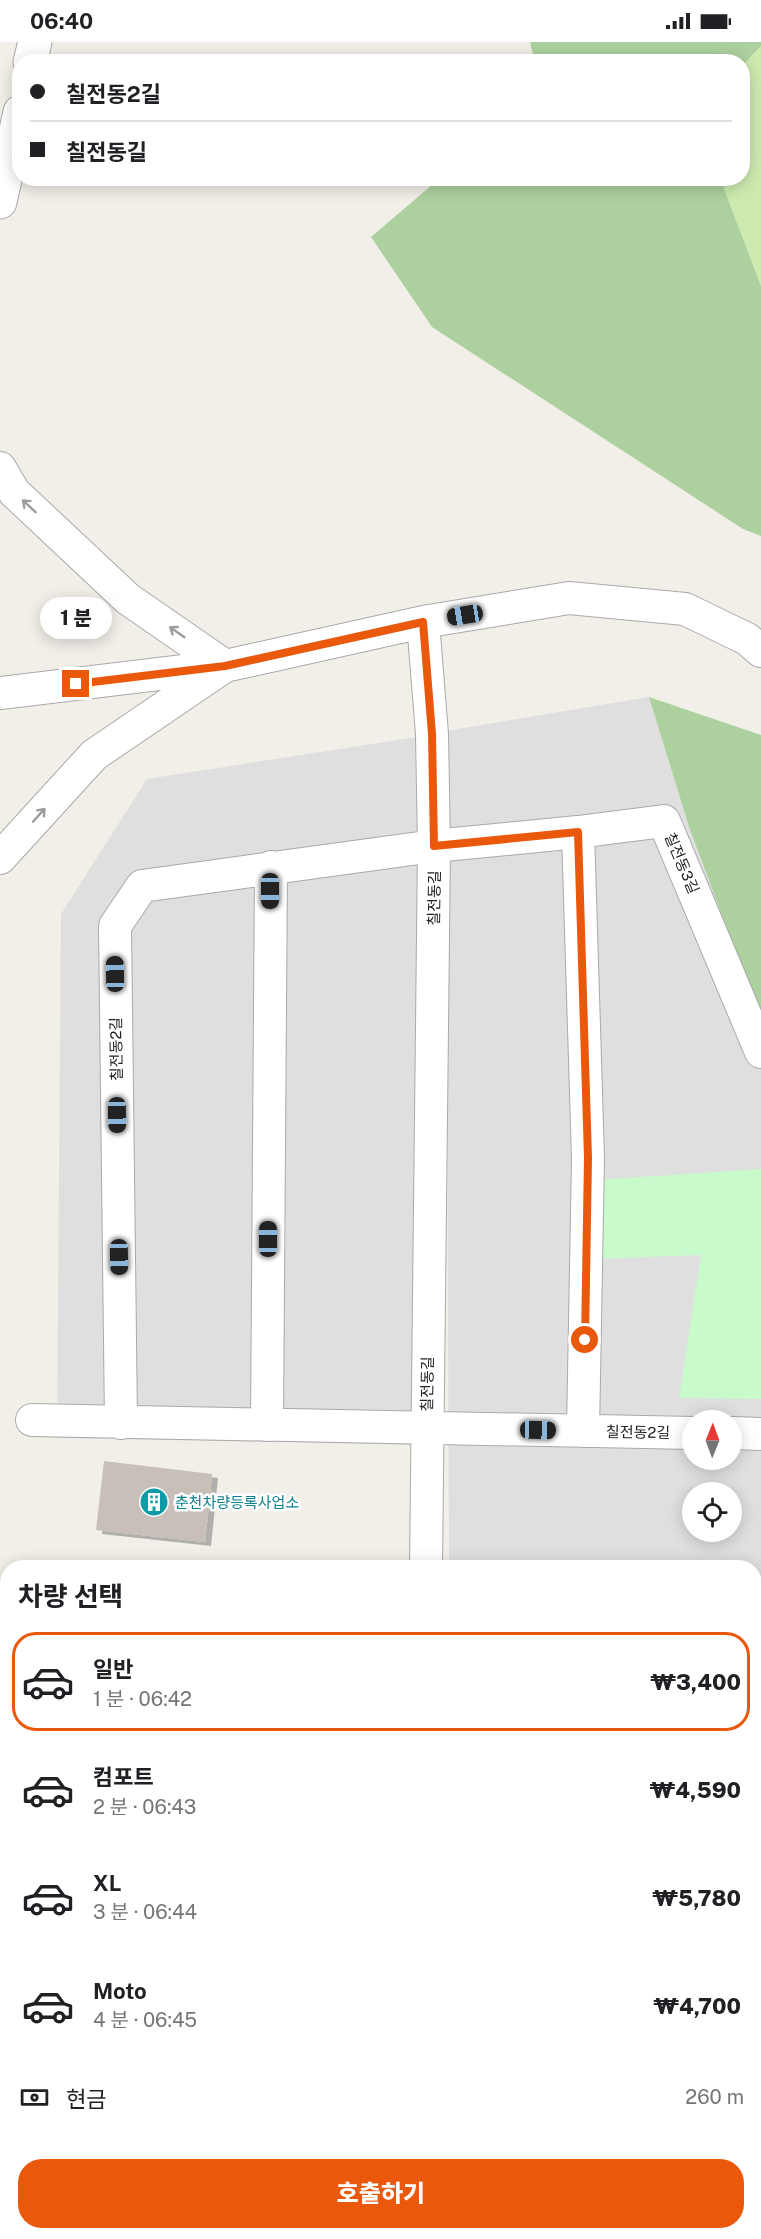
<!DOCTYPE html>
<html lang="ko">
<meta charset="utf-8">
<style>
:root{--surface:#fff;--page:#f6f6f6;--text:#202124;--muted:#757577;--line:#e0e0e0;--accent:#ea580c}
body{margin:0;font-family:"Public Sans","Noto Sans KR",sans-serif;background:var(--page);color:var(--text);height:100vh;display:flex;flex-direction:column;font-size:22px;white-space:nowrap}
*{box-sizing:border-box;margin:0}
p{font-size:20px;color:var(--muted)}
.icon{flex:none;width:33px;height:33px;fill:none;stroke:currentColor;stroke-width:2;stroke-linecap:round;stroke-linejoin:round}
.map{position:relative;flex:1;overflow:hidden}
.sheet{position:absolute;left:0px;top:1518px;width:762px;height:680px;display:flex;flex-direction:column;background:var(--surface);border-radius:24px 24px 0 0;box-shadow:0 3px 15px #0003}
.sheet>*{flex:none}
.top-card{position:absolute;left:12px;top:12px;width:738px;height:132px;border-radius:24px;box-shadow:0 3px 15px #0003;display:grid;align-content:center;height:132px;padding:0 18px;background:var(--surface)}
.needle{width:39px;rotate:1deg}
.controls{position:absolute;left:682px;top:1368px;display:grid;gap:12px}
.controls a{display:grid;place-items:center;width:60px;height:60px;border-radius:50%;background:var(--surface);box-shadow:0 3px 15px #0003;font-size:30px}
.end{position:absolute;width:27px;height:27px;margin:-14px;border:8px solid #ea580c;background:#fff;box-shadow:0 0 0 3px #fff}
.from{border-radius:50%}
.bubble{position:absolute;height:42px;border-radius:21px;background:var(--surface);box-shadow:0 3px 15px #0003;font-size:20px;font-weight:800;line-height:42px;text-align:center}
.car{position:absolute;width:18px;height:36px;margin:-18px -9px;border-radius:8px;box-shadow:0 0 4px 2px #0007;background:linear-gradient(#222 24%,#8ab4d8 0 40%,#222 0 76%,#8ab4d8 0 86%,#222 0)}
.top-card b{display:flex;align-items:center;gap:21px;height:57px;font-size:22px}
.top-card b+b{border-top:2px solid var(--line)}
.top-card i{width:15px;height:15px;background:var(--text)}
ul{padding:0;list-style:none}
li{display:flex;align-items:center;gap:18px;height:99px;margin:0 12px 9px;padding:0 6px;border:3px solid transparent;border-radius:24px}
li div{flex:1}
li b{display:block;font-size:22px}
li em{font-style:normal;font-weight:800}
li.current{border-color:var(--accent)}
li>.icon{width:54px;height:54px;stroke-width:1.5}
h2{padding:0 18px;font-size:27px;line-height:72px}
.pay{display:flex;align-items:center;gap:15px;height:66px;padding:0 18px;font-size:22px}
.pay p{margin-inline-start:auto}
.button{display:flex;gap:12px;margin-top:auto;padding:12px 18px}
.button a{flex:1;height:69px;border-radius:24px;background:var(--accent);color:#fff;font-size:24px;font-weight:800;line-height:69px;text-align:center}
.status{display:flex;justify-content:space-between;align-items:center;height:42px;padding:0 30px;background:var(--surface);direction:ltr}
.status svg{height:16px;fill:currentColor}
.map>svg:first-child{display:block}
.residential{fill:#e0dfdf;fill-rule:evenodd}
.grass{fill:#cdebb0}
.forest{fill:#add19e}
.park{fill:#c8facc}
.building{fill:#c7bfb8;filter:url(#shadow)}
.lines{fill:none;stroke-linecap:round;stroke-linejoin:round}
.minor-casing{stroke:#a9a9a9;stroke-width:34}
.tertiary-casing{stroke:#a9a9a9;stroke-width:35}
.path{stroke:#fa8072;stroke-width:4;stroke-dasharray:3 3;stroke-linecap:butt}
.minor{stroke:#fff;stroke-width:32}
.tertiary{stroke:#fff;stroke-width:33}
.oneway{stroke:#9c9c9c}
.route{stroke:#ea580c;stroke-width:8}
.labels{text-anchor:middle;dominant-baseline:central;stroke-width:5;stroke-linejoin:round;paint-order:stroke}
.street-label{font-size:15px;fill:#222;stroke:#fff}
.culture-label{font-size:15px;fill:#0d838f;stroke:#fff;text-anchor:start}
</style>
<div class="status"><b>06:40</b><svg viewBox="0 0 49 12"><path d="M0 12V9h3v3zM5 12V6h3v6zM10 12V3h3v9zM15 12V0h3v12zM26 1h20v11H26zM47 4h2v5h-2z"/></svg></div>
<div class="map">
<svg width="761" height="2197" viewBox="0 0 761 2197">
<defs>
<filter id="shadow"><feDropShadow dx="6" dy="4" stdDeviation="0" flood-color="#0004"/></filter>
</defs>
<rect width="100%" height="100%" fill="#f2efe9"/>
<path class="residential" d="M 649,655 L 689,785 L 761,978 L 761,2197 L 452,2197 L 452,2190 L 754,2190 L 754,1526 L 449,1525 L 446,689 ZM 693,1378 L 732,1378 L 732,1418 L 693,1418 ZM 693,1450 L 732,1450 L 732,1490 L 693,1490 Z
M 417,695 L 424,1403 L 57,1396 L 61,872 L 147,737 Z
M 0,1730 L 8,1730 L 8,2190 L 430,2190 L 430,2197 L 0,2197 Z"/>
<path class="grass" d="M 761,4 L 761,244 L 724,147 L 723,137 L 742,136 L 743,23 Z"/>
<path class="forest" d="M 530,0 L 761,0 L 761,4 L 743,23 L 742,20 L 535,20 Z
M 439,137 L 723,137 L 724,147 L 761,244 L 761,494 L 743,487 L 432,285 L 371,195 Z
M 649,655 L 761,693 L 761,978 L 689,785 Z"/>
<path class="park" d="M 761,1127 L 761,1357 L 679,1356 L 701,1213 L 596,1217 L 596,1138 Z"/>
<path class="building" d="M 104,1419 L 212,1432 L 205,1500 L 96,1488 Z"/>
<g class="lines">
<g class="minor-casing">
<path id="minor" d="M 0,426 L 14,450 L 128,557 L 225,624 L 94,713 L 0,816
M 423,580 L 432,692 L 434,804 L 426,1526
M 0,651 L 225,624 L 423,580 L 569,556 L 685,567 L 747,597 L 761,609
M 578,790 L 588,1116 L 583,1389
M 32,1378 L 693,1391
M 121,1381 L 115,884 L 142,844 L 434,804 L 578,790 L 664,779 L 761,1010
M 267,1383 L 271,825
M 732,1391 L 761,1392
M 754,1586 L 761,1586
M 754,2093 L 761,2093
M 114,2190 L 114,2197
M 273,2190 L 273,2197
M 430,2197 L 430,2190"/>
</g>
<g class="tertiary-casing">
<path id="tertiary" d="M 30,20 L 35,0
M 0,160 L 20,70"/>
</g>
<path class="path" d="M 0,1986 L 8,1986"/>
<use href="#minor" class="minor"/>
<use href="#tertiary" class="tertiary"/>
</g>
<defs><path id="oneway-shaft" d="M-6 0H5M1.5-3L5.5 0L1.5 3" fill="none" stroke-width="1.6" stroke-linecap="round" stroke-linejoin="round" transform="scale(1.5)"/></defs>
<g class="oneway">
<use href="#oneway-shaft" transform="translate(29 464) rotate(-137)"/>
<use href="#oneway-shaft" transform="translate(177 590) rotate(-145)"/>
<use href="#oneway-shaft" transform="translate(39 773) rotate(-48)"/>
</g>
<g class="lines">
<path class="route" d="M 76,642 L 225,624 L 423,580 L 432,692 L 434,804 L 578,790 L 588,1116 L 585,1298"/>
</g>
<defs>
<g id="building-disc" transform="scale(1.5)"><circle r="9.5" fill="#0f9aa8" stroke="#fff"/><path d="M-4-6H4V6H1V3H-1V6H-4ZM-2.5-4.3h1.7v1.8h-1.7ZM.8-4.3h1.7v1.8H.8ZM-2.5-1h1.7V.8h-1.7ZM.8-1h1.7V.8H.8Z" fill="#fff"/></g>
</defs>
<g fill-rule="evenodd">
<use href="#building-disc" x="154" y="1460"/>
</g>
<g class="labels">
<g class="street-label">
<text transform="translate(682 821) rotate(67)">칠전동3길</text>
<text transform="translate(434 856) rotate(-89)">칠전동길</text>
<text transform="translate(116 1007) rotate(-91)">칠전동2길</text>
<text transform="translate(427 1342) rotate(-89)">칠전동길</text>
<text transform="translate(638 1390) rotate(1)">칠전동2길</text>
</g>
<g class="culture-label">
<text x="175" y="1460">춘천차량등록사업소</text>
</g>
</g>
</svg>
<div class="controls">
<a><svg class="needle" viewBox="-14 -14 28 28"><path d="M0-13l5 13h-10z" fill="#e53935"/><path d="M0 13l5-13h-10z" fill="#757577"/></svg></a>
<a><svg class="icon" aria-label="locate" viewBox="0 0 24 24"><circle cx="12" cy="12" r="6"/><path d="M12 2v4M12 18v4M2 12h4M18 12h4"/></svg></a>
</div>
<i class="end from" style="left:585px;top:1298px"></i>
<i class="end" style="left:76px;top:642px"></i>
<div class="bubble" style="left:40px;top:555px;width:72px">1 분</div>
<i class="car" style="left:465px;top:573px;rotate:261deg"></i>
<i class="car" style="left:270px;top:849px;rotate:180deg"></i>
<i class="car" style="left:115px;top:932px;rotate:359deg"></i>
<i class="car" style="left:117px;top:1073px;rotate:179deg"></i>
<i class="car" style="left:268px;top:1197px;rotate:0deg"></i>
<i class="car" style="left:119px;top:1215px;rotate:179deg"></i>
<i class="car" style="left:538px;top:1388px;rotate:91deg"></i>
<div class="top-card">
<b><i class="from"></i>칠전동2길</b>
<b><i></i>칠전동길</b>
</div>
<section class="sheet">
<h2>차량 선택</h2>
<ul>
<li class="current"><svg class="icon" aria-label="car" viewBox="0 0 24 24"><path d="M5 17H2v-5l4-1 3-4h7l3 4 3 1v5h-3M9 17h6M6 11h13"/><circle cx="7" cy="17" r="2"/><circle cx="17" cy="17" r="2"/></svg><div><b>일반</b><p>1 분 · 06:42</p></div><em>₩3,400</em></li>
<li><svg class="icon" aria-label="car" viewBox="0 0 24 24"><path d="M5 17H2v-5l4-1 3-4h7l3 4 3 1v5h-3M9 17h6M6 11h13"/><circle cx="7" cy="17" r="2"/><circle cx="17" cy="17" r="2"/></svg><div><b>컴포트</b><p>2 분 · 06:43</p></div><em>₩4,590</em></li>
<li><svg class="icon" aria-label="car" viewBox="0 0 24 24"><path d="M5 17H2v-5l4-1 3-4h7l3 4 3 1v5h-3M9 17h6M6 11h13"/><circle cx="7" cy="17" r="2"/><circle cx="17" cy="17" r="2"/></svg><div><b>XL</b><p>3 분 · 06:44</p></div><em>₩5,780</em></li>
<li><svg class="icon" aria-label="car" viewBox="0 0 24 24"><path d="M5 17H2v-5l4-1 3-4h7l3 4 3 1v5h-3M9 17h6M6 11h13"/><circle cx="7" cy="17" r="2"/><circle cx="17" cy="17" r="2"/></svg><div><b>Moto</b><p>4 분 · 06:45</p></div><em>₩4,700</em></li>
</ul>
<div class="pay"><svg class="icon" aria-label="cash" viewBox="0 0 24 24"><path d="M3 7h18v10H3z"/><circle cx="12" cy="12" r="2"/></svg>현금<p>260 m</p></div>
<div class="button"><a>호출하기</a></div>
</section>
</div>
